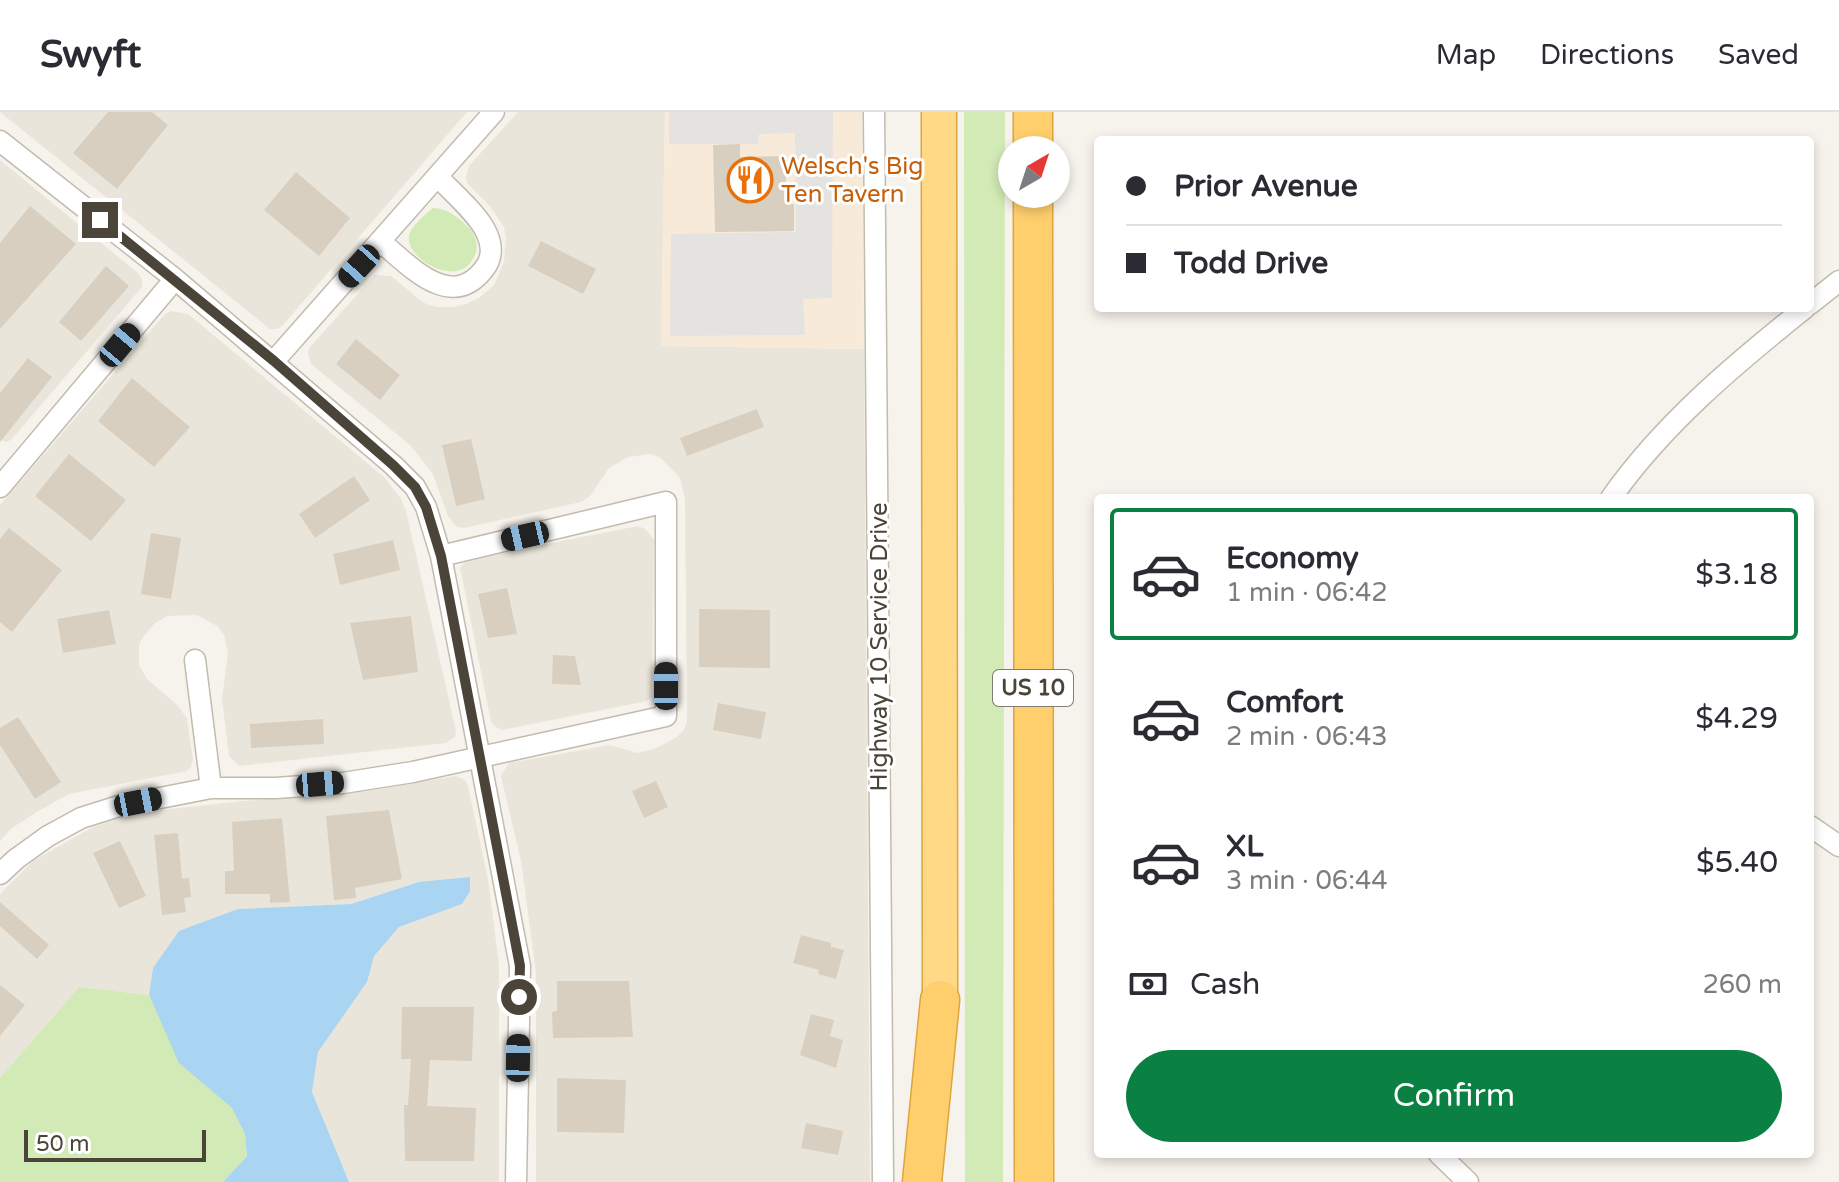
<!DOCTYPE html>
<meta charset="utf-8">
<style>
:root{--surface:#fff;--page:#f7f7f7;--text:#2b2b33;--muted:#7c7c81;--line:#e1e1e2;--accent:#0b8043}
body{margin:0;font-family:"Varela Round",sans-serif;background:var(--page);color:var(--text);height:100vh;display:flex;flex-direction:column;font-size:30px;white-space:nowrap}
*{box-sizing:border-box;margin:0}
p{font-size:26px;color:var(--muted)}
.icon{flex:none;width:44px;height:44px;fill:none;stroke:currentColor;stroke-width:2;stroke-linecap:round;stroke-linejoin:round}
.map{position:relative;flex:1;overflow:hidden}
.side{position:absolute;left:1094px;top:382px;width:720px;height:664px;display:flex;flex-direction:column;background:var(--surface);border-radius:8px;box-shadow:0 4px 12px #0003}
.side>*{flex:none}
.banner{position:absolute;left:1094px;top:24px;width:720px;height:176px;border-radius:8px;box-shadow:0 4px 12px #0003;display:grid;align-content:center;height:176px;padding:0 32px;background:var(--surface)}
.needle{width:52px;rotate:39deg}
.fabs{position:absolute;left:998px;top:24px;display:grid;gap:16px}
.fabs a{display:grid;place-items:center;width:72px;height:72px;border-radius:50%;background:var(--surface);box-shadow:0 4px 12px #0003;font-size:40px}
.scale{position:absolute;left:24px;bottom:20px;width:182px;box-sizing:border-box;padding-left:8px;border:4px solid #4b4439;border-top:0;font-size:22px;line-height:28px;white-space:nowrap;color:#4b4439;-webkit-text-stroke:6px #fff;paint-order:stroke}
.end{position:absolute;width:36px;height:36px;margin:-18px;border:10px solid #4b4439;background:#fff;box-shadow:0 0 0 4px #fff}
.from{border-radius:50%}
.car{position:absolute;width:24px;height:48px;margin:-24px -12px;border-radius:10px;box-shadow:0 0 6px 2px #0007;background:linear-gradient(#222 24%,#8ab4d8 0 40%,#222 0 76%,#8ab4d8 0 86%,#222 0)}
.banner b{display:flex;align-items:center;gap:28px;height:76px;font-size:30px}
.banner b+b{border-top:2px solid var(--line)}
.banner i{width:20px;height:20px;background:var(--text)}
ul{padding:14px 0 0;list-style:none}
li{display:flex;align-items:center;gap:24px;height:132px;margin:0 16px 12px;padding:0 16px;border:4px solid transparent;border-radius:8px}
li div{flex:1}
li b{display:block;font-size:30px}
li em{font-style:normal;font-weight:600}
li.on{border-color:var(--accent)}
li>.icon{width:72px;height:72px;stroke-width:1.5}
.pay{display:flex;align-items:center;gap:20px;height:88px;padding:0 32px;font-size:30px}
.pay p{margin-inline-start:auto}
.button{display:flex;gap:16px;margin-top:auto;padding:16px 32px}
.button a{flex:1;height:92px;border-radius:48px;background:var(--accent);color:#fff;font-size:32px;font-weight:600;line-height:92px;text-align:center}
header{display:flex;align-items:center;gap:48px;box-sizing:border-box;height:112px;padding:0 40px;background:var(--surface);border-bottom:2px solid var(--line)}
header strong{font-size:38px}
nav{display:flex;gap:44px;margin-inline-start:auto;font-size:28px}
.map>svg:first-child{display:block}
.residential{fill:#eae5da}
.commercial{fill:#f7ead8}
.green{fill:#d2eab5}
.parking{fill:#e5e3e0}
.water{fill:#a9d4f2}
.building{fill:#d8cfc1}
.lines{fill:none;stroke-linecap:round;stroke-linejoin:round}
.minor-casing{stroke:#c2bbae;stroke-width:23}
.trunk-casing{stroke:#e0a43c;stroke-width:37}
.motorway-casing{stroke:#e0a43c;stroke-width:41}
.minor{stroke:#fff;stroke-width:20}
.trunk{stroke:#ffd985;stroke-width:34}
.motorway{stroke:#ffcf6e;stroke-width:38}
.route{stroke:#4b4439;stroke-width:10}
.labels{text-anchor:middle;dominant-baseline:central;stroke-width:6;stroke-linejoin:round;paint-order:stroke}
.shield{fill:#fff;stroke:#817c74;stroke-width:2}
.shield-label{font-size:22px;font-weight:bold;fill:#4b4439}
.food-label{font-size:24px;fill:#c56008;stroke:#fff;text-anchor:start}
.street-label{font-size:24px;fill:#4b4439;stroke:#fff}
</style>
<header>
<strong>Swyft</strong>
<nav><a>Map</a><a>Directions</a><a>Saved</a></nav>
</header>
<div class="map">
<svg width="1839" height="1070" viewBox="0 0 1839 1070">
<rect width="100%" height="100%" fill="#f6f3ec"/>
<path class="residential" d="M 0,0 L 467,0 L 283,213 L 277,217 L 270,217 Z
M 518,0 L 665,0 L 661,234 L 864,237 L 870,1070 L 536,1070 L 536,861 L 521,749 L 501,664 L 509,651 L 610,633 L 637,641 L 654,637 L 677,625 L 684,618 L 687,609 L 685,387 L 680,366 L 661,346 L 650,342 L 628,345 L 609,356 L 590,384 L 581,390 L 464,416 L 457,415 L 448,404 L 433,362 L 410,333 L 311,252 L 308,241 L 310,235 L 375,163 L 391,164 L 420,188 L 428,193 L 439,195 L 454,195 L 466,192 L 479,186 L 494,173 L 504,150 L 506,127 L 504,115 L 489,93 L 467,71 L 466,65 L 469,54 Z
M 0,48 L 139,162 L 142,169 L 142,175 L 12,327 L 7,330 L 0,328 Z
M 171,199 L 188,202 L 385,366 L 401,387 L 406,399 L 456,619 L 455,625 L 446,631 L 239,654 L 229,644 L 222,587 L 228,541 L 224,523 L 217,514 L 197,503 L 167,504 L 155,511 L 143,525 L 139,533 L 139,553 L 147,567 L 177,593 L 187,606 L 193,648 L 191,655 L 187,659 L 69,682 L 35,701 L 12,716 L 0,729 L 0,393 L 165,202 Z
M 638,414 L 645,417 L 654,428 L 652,585 L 647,589 L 502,618 L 496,615 L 491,610 L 460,455 L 467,448 Z
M 456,664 L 465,668 L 468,674 L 488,767 L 499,853 L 499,1070 L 349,1070 L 312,980 L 318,940 L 367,870 L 373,844 L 399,815 L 462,792 L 419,770 L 351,792 L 238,797 L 153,856 L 149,883 L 79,875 L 0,966 L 0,782 L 33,749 L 93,715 L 135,701 L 243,689 L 370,679 Z"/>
<path class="commercial" d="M 665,0 L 862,0 L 864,237 L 661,234 Z"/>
<path class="green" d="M 964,0 L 1005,0 L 1003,1070 L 965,1070 Z
M 433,96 C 448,96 459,106 470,117 C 475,123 478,131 476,140 C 464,181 405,148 409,124 C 411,114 426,102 433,96 Z
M 79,875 L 149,883 L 180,951 L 232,995 L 245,1022 L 247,1044 L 223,1070 L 0,1070 L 0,966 Z"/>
<path class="parking" d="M 669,0 L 833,0 L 832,186 L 803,187 L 805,223 L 670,224 L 671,122 L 796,120 L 795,21 L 759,22 L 758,32 L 669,32 Z"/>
<path class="water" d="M 470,765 L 470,779 L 462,792 L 399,815 L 374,844 L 367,870 L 318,940 L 312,980 L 349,1070 L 223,1070 L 247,1044 L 245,1022 L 232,996 L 179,951 L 149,883 L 153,856 L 179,819 L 238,797 L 351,792 L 419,770 Z"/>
<path class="building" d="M 108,0 L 152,0 L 168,13 L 117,77 L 73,41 Z
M 740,32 L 740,45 L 785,44 L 787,92 L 794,92 L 794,119 L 715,120 L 713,33 Z
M 296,60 L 350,106 L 319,144 L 264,98 Z
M 30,94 L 76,132 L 0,217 L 0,131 Z
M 541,129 L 596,157 L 583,182 L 528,154 Z
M 106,154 L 129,174 L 81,229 L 59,210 Z
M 356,227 L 400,263 L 380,288 L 336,252 Z
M 28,246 L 52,265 L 0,330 L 0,281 Z
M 132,266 L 190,315 L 154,355 L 98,309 Z
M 757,297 L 764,315 L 687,344 L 680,326 Z
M 471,327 L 485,387 L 456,394 L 442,333 Z
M 69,342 L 126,388 L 91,429 L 35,384 Z
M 354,364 L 370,388 L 315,426 L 299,402 Z
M 9,416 L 62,458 L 12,520 L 0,510 L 0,427 Z
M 151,421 L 181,426 L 171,487 L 141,482 Z
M 393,428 L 400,458 L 340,473 L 333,442 Z
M 507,476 L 517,522 L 488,526 L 478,482 Z
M 699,497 L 770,498 L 770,556 L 699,555 Z
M 109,498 L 116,532 L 63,541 L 57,507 Z
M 411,504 L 418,560 L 363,568 L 350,511 Z
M 553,543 L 575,544 L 581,573 L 552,572 Z
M 718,591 L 766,600 L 761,627 L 713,618 Z
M 18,605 L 61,670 L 35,687 L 0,633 L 0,616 Z
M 323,607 L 324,632 L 251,636 L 250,612 Z
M 656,669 L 668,695 L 644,706 L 632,679 Z
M 389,698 L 402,767 L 355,776 L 356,786 L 334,788 L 326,704 Z
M 282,706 L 290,790 L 270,791 L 270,782 L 225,782 L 225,759 L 234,759 L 232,710 Z
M 178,721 L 182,767 L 189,766 L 191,785 L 184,786 L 186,800 L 162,803 L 154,723 Z
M 120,729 L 146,784 L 119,796 L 93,741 Z
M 0,790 L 49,833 L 37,847 L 0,814 Z
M 801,823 L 831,831 L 831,835 L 844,838 L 836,867 L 818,862 L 819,858 L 793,851 Z
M 557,869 L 629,869 L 633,925 L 553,926 L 552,900 L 557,899 Z
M 0,873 L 25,893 L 0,924 Z
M 402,895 L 474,895 L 472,949 L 430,948 L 427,994 L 476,996 L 474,1049 L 405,1049 L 404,993 L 408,993 L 411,947 L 401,947 Z
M 811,902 L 834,908 L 830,924 L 843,928 L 836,956 L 800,943 Z
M 557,966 L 626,968 L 624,1021 L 557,1020 Z
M 806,1011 L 843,1019 L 838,1043 L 801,1036 Z"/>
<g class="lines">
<g class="minor-casing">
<path id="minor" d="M 874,0 L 883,1070
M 0,29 L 175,167 L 393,353 L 415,375 L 426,395 L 441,444 L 520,854 L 516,1070
M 381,130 C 410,154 451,200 484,157 C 493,146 492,133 487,122 C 480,104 452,80 438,65
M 1810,192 L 1839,169
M 274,249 L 494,0
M 0,375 L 175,167
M 1611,386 C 1663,312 1735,252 1805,196
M 195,548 L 211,676
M 1810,714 L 1839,734
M 0,762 L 16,747 L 48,724 L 81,706 L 119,694 L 211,676 L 276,676 L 343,671 L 413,660 L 666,604 L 666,390 L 441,444
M 1439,1042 L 1468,1070"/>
</g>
<g class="trunk-casing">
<path id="trunk" d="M 939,0 L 940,888"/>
</g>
<g class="motorway-casing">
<path id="motorway" d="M 1033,0 L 1033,38
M 1033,82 L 1034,1070
M 922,1070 L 940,888"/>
</g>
<use href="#minor" class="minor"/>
<use href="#trunk" class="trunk"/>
<use href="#motorway" class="motorway"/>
</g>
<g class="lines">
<path class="route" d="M 100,108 L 274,249 L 393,353 L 415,375 L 426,395 L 441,444 L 520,854 L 519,885"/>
</g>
<defs>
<g id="restaurant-ring" transform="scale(2.3)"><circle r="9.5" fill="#fff" stroke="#e8710a" stroke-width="1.5"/><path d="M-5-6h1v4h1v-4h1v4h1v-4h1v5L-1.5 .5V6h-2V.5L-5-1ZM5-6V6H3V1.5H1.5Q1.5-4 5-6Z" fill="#e8710a"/></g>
</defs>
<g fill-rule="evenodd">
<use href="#restaurant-ring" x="750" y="68"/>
</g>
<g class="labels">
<rect class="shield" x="993" y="558" width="80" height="36" rx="6"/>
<g class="shield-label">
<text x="1033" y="576">US 10</text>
</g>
<g class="food-label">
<text x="781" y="54">Welsch's Big<tspan x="781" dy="28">Ten Tavern</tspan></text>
</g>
<g class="street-label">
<text transform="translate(879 535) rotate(-90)">Highway 10 Service Drive</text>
</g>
</g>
</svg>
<div class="fabs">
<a><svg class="needle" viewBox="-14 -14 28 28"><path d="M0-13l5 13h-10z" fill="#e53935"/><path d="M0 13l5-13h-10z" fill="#7c7c81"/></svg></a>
</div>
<div class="scale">50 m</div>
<i class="end from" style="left:519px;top:885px"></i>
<i class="end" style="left:100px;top:108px"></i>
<i class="car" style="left:359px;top:154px;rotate:222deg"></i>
<i class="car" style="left:120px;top:233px;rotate:40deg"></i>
<i class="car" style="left:525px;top:424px;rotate:257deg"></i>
<i class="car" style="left:666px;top:574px;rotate:0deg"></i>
<i class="car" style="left:320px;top:672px;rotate:85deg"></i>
<i class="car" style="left:138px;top:690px;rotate:79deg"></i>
<i class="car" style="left:518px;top:946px;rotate:1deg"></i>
<div class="banner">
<b><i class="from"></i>Prior Avenue</b>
<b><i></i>Todd Drive</b>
</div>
<section class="side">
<ul>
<li class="on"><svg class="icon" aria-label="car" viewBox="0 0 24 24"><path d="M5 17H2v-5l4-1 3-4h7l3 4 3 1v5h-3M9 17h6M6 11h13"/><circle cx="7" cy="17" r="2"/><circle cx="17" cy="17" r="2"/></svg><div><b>Economy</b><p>1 min · 06:42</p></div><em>$3.18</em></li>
<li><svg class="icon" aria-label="car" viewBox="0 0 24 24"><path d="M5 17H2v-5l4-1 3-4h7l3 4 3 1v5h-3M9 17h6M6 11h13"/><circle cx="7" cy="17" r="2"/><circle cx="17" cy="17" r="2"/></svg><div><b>Comfort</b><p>2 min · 06:43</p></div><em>$4.29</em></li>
<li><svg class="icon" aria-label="car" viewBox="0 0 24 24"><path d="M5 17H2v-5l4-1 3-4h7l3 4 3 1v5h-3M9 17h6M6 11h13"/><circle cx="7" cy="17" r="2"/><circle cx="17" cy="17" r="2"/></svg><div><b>XL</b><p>3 min · 06:44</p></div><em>$5.40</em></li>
</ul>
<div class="pay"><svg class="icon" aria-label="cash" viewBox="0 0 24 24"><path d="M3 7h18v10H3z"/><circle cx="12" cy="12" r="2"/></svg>Cash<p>260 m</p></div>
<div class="button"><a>Confirm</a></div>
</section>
</div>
